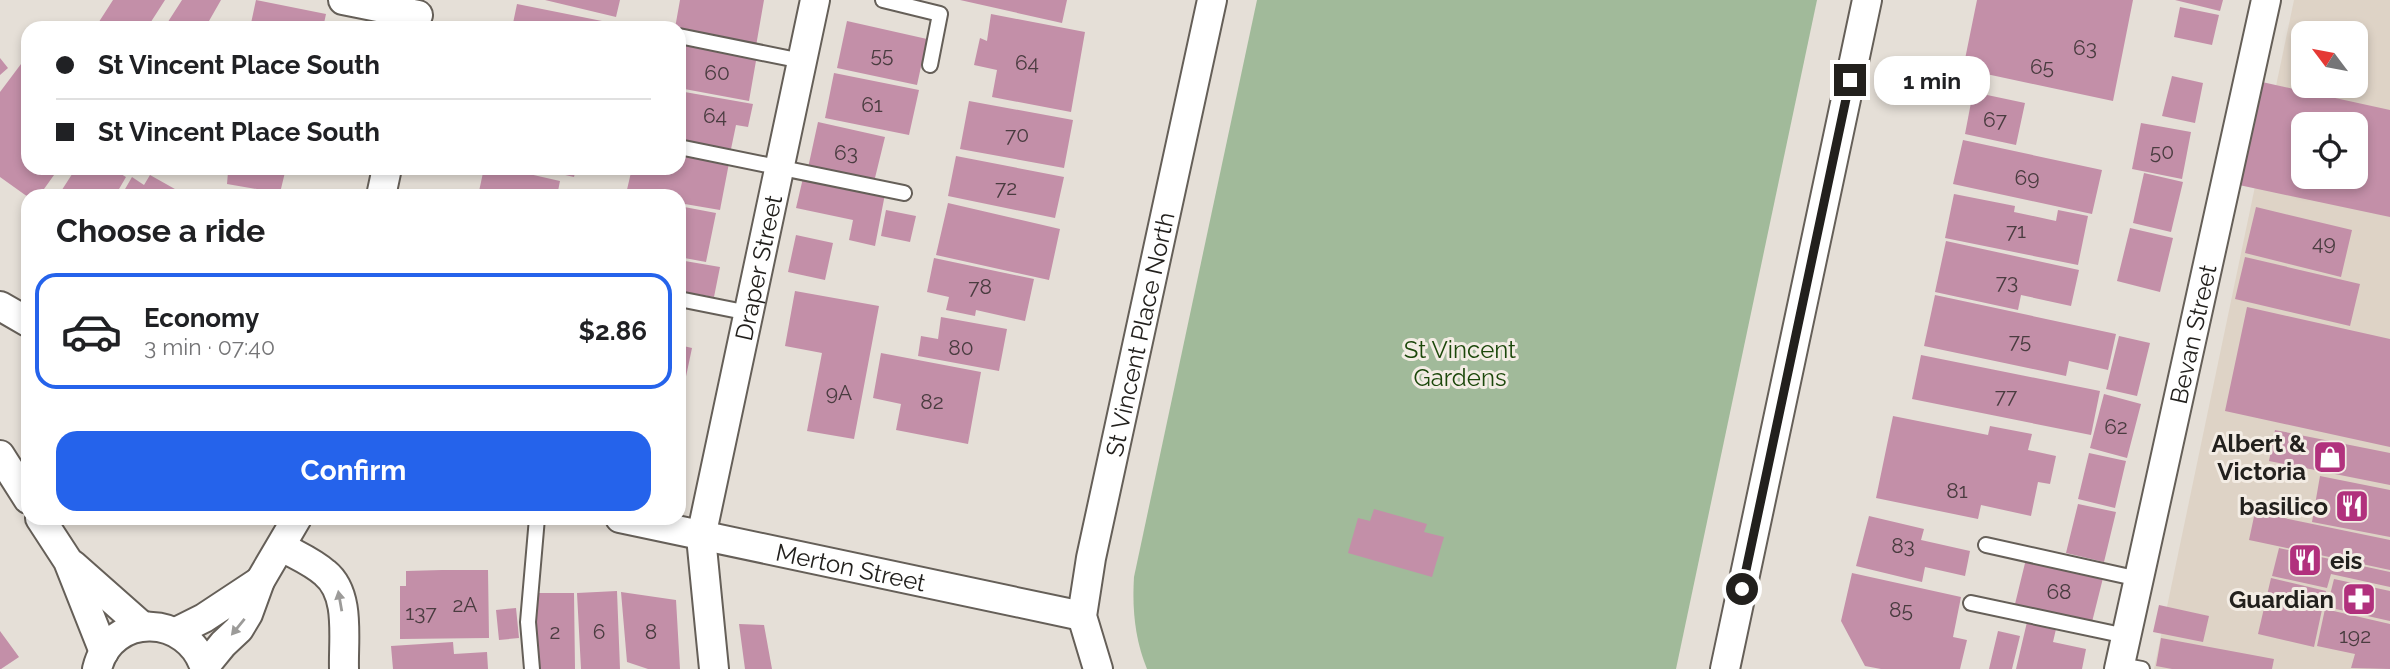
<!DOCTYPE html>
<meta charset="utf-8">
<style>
:root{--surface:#fff;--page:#f6f6f6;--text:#202124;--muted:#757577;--line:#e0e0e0;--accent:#2563eb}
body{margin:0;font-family:Raleway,sans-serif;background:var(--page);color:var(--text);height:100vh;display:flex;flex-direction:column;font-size:26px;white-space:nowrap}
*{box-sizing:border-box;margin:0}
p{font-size:23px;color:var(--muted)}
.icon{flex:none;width:38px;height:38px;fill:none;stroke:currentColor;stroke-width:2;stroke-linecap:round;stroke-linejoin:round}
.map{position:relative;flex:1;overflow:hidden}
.details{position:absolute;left:21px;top:189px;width:665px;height:336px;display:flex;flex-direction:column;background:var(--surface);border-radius:21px;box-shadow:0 4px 10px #0003}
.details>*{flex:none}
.banner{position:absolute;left:21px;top:21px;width:665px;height:154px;border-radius:21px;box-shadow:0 4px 10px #0003;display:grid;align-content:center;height:154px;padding:0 35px;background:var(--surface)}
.needle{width:46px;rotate:302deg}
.tools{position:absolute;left:2291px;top:21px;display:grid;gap:14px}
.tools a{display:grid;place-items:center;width:77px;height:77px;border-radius:14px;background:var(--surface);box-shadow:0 4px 10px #0003;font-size:35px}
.end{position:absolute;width:32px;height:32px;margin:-16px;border:9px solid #22201d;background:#fff;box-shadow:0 0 0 4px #fff}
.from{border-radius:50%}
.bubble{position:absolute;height:49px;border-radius:21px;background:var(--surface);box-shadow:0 4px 10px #0003;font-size:23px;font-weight:700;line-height:49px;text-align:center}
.banner b{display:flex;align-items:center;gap:24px;height:66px;font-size:26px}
.banner b+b{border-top:2px solid var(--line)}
.banner i{width:18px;height:18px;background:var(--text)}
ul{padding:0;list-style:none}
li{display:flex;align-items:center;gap:21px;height:116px;margin:0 14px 10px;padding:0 21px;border:4px solid transparent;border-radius:21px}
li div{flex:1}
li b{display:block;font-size:26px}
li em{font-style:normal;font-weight:700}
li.on{border-color:var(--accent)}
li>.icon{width:63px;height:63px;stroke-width:1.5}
h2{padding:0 35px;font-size:32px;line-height:84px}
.cta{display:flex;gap:14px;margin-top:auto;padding:14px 35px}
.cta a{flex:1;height:80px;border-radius:21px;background:var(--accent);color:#fff;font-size:28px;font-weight:700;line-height:80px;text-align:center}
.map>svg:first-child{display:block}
.built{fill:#ded3c6;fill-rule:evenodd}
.green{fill:#a1ba9a}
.building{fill:#c38fa8;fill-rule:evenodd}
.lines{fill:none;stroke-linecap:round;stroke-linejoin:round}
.service-casing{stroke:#655f58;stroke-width:18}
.minor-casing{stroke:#655f58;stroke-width:32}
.service{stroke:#fff;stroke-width:14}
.minor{stroke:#fff;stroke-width:28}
.oneway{fill:#9c9b99}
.route{stroke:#22201d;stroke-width:9}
.labels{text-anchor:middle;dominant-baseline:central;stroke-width:6;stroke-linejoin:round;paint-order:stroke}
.number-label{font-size:21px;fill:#4a3c40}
.street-label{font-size:24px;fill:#22201d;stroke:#f3ece4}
.park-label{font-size:24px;fill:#1c480b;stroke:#f3ece4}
.poi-label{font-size:24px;font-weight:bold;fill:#22201d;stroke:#f3ece4;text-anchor:end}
</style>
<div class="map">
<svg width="2390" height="669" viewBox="0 0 2390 669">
<rect width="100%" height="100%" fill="#e5dfd7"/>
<path class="built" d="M 2294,0 L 2390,0 L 2390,669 L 2154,669 ZM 2303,33 L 2356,33 L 2356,86 L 2303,86 ZM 2303,124 L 2356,124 L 2356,177 L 2303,177 Z"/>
<path class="green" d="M 1257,0 L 1817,0 L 1676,669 L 1147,669 C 1135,640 1132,609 1134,577 Z"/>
<path class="building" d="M 113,0 L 165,0 L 147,28 L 95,28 Z
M 182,0 L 221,0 L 205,28 L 164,28 Z
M 256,0 L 326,14 L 323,28 L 250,28 Z
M 545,0 L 620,0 L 616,17 Z
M 680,0 L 764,0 L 756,46 L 679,32 L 679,28 L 675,28 Z
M 960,0 L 1067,0 L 1062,23 Z
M 1977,0 L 2133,0 L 2113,101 L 1963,69 Z
M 2175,0 L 2223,0 L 2220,11 Z
M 517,4 L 607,22 L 605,28 L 512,28 Z
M 2180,7 L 2219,15 L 2212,45 L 2174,37 Z
M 991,14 L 1085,32 L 1071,112 L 992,97 L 997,70 L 974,65 L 980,38 L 987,41 Z
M 847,21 L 927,39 L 917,85 L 837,68 Z
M 679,41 L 757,55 L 749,101 L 679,88 Z
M 0,58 L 8,68 L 0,75 Z
M 21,64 L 28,69 L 28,168 L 59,168 L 39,196 L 28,197 L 0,177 L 0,92 Z
M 834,73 L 919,90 L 909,135 L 825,118 Z
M 2172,76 L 2203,83 L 2195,123 L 2162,116 Z
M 2262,82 L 2390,110 L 2390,217 L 2239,185 ZM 2303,124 L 2356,124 L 2356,177 L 2303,177 Z
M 679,91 L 753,104 L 748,127 L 736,125 L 731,149 L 679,140 Z
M 1973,92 L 2025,103 L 2016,145 L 1965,134 Z
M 969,101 L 1073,120 L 1064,168 L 960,149 Z
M 818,122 L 885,137 L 874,182 L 808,168 Z
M 2141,123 L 2191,132 L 2182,179 L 2132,169 Z
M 1963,140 L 2102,170 L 2092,214 L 1953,184 Z
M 679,155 L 729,163 L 720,210 L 679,203 L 679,196 L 626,194 L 632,168 L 679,168 Z
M 956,156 L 1064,177 L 1055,218 L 948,196 Z
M 76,168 L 111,168 L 126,177 L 115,196 L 58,196 Z
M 212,168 L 286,168 L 280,193 L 227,184 L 228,172 Z
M 484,168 L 503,168 L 560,181 L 557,196 L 478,196 Z
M 535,168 L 576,168 L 574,177 Z
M 2144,173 L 2183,182 L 2171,232 L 2133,223 Z
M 150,175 L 182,193 L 180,196 L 121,196 L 132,177 L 144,185 Z
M 803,178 L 885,194 L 875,246 L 849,240 L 853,220 L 796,208 Z
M 1954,194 L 2015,206 L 2014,212 L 2056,221 L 2058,210 L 2088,216 L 2078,265 L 1945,238 Z
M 948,203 L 1060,229 L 1049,280 L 936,255 Z
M 679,206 L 716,213 L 706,262 L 679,257 Z
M 2256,207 L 2352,230 L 2341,277 L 2245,253 Z
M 886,210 L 916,216 L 910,242 L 881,236 Z
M 2130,228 L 2173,238 L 2160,292 L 2117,281 Z
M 796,235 L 833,243 L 825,280 L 788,272 Z
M 1946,241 L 2079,270 L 2071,306 L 2021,295 L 2018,310 L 1935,292 Z
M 2245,257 L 2360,284 L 2350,326 L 2235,299 Z
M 934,258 L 1034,279 L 1025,321 L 976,310 L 975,316 L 946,310 L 949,297 L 927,292 Z
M 679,260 L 720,267 L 714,297 L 679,291 Z
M 795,291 L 879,306 L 854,439 L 807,431 L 822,353 L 785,346 Z
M 1935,295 L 2116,334 L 2108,370 L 2069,361 L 2066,376 L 1924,346 Z
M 2247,307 L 2390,339 L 2390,447 L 2225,411 Z
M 941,317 L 1007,329 L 999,371 L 918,356 L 921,336 L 938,339 Z
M 2119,336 L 2150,343 L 2137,396 L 2106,389 Z
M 679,345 L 692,348 L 680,405 L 679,405 Z
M 881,353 L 981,372 L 968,444 L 896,430 L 901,404 L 873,398 Z
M 1921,355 L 2100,391 L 2091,435 L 1912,399 Z
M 2104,394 L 2141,404 L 2127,458 L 2090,448 Z
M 1893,416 L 1988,435 L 1990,426 L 2032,434 L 2028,450 L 2056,456 L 2050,484 L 2038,482 L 2031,516 L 1981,505 L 1978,519 L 1876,498 Z
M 2275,430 L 2390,453 L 2390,485 L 2269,461 Z
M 2089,453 L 2126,461 L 2115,508 L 2078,499 Z
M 2320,476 L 2390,490 L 2390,537 L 2312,522 Z
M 2078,504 L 2116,512 L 2104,562 L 2066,553 Z
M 1374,509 L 1427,524 L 1424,532 L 1444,537 L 1432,577 L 1348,553 L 1358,518 L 1370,521 Z
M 2255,512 L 2390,540 L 2390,570 L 2249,540 Z
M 1869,516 L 1924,529 L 1921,540 L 1970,551 L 1965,576 L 1925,567 L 1922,582 L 1856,566 Z
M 2279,548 L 2390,572 L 2390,587 L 2331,574 L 2327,588 L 2272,576 Z
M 2026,559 L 2103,578 L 2092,622 L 2015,604 Z
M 442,570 L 488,570 L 489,638 L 400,639 L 400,586 L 406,586 L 406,571 Z
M 1852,573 L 1961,597 L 1953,637 L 1967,640 L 1960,669 L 1881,669 L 1865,666 L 1841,621 Z
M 2271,578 L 2326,591 L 2314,647 L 2258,634 Z
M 2334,579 L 2390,591 L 2390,621 L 2327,607 Z
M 617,591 L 620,669 L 581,669 L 577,593 Z
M 621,592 L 676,600 L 680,669 L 648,669 L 627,662 Z
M 536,593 L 574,593 L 575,669 L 537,669 Z
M 2159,605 L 2209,616 L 2203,642 L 2153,632 Z
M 516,608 L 519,638 L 499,640 L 496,610 Z
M 2325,609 L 2390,624 L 2390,669 L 2351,668 L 2355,654 L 2317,646 Z
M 2027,622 L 2056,629 L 2053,642 L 2086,649 L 2082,669 L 2016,669 Z
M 739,624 L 764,625 L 772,669 L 745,669 Z
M 0,631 L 19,657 L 1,669 L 0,669 Z
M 1998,631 L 2020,636 L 2012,669 L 1989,669 Z
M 2161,638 L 2274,659 L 2272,669 L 2172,669 L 2156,666 Z
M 453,642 L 454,654 L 487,652 L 488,669 L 393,669 L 391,646 Z"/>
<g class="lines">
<g class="service-casing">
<path id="service" d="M 883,0 L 940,14 L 930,65
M 679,36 L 802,61
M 679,147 L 904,193
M 679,299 L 749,313
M 1986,545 L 2139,579
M 1971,603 L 2126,636
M 2120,665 L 2142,669
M 532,669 L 528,622 L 537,518"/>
</g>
<g class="minor-casing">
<g id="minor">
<path d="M 343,0 L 418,15"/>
<path d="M 381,196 L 387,168"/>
<path d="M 0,306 L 28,322"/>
<path d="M 0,455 L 28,499"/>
<path d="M 40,518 L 68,561 L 104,652"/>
<path id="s1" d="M 620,518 L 1082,616"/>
<path d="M 282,547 C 296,555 313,562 325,573 C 351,594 343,639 344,669"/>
<path d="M 73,565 L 142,626"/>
<path d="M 176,632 L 204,618 L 260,581"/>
<path d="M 205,666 L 223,644 L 239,629 L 248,614 L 260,581 L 297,518"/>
<path d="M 97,669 C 111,611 189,614 205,669"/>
<path id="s2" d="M 714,669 L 701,537 L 815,0"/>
<path id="s3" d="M 1098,669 L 1082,616 L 1091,558 L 1212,0"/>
<path d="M 1725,669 L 1867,0"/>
<path id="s4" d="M 2119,669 L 2266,0"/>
</g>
</g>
<use href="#service" class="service"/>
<use href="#minor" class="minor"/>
</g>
<defs><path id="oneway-solid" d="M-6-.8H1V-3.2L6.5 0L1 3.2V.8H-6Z" transform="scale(1.75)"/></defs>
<g class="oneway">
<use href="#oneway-solid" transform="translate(340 601) rotate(-100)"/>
<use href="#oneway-solid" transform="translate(238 627) rotate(129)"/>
</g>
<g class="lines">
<path class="route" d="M 1742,589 L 1850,80"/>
</g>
<defs>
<g id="shop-square" transform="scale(1.75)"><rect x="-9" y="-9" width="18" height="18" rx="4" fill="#b1317d" stroke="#f3ece4"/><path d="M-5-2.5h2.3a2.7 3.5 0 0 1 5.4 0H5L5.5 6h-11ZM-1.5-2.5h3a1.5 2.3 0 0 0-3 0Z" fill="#fff"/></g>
<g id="restaurant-square" transform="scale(1.75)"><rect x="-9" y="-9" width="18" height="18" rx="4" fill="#b1317d" stroke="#f3ece4"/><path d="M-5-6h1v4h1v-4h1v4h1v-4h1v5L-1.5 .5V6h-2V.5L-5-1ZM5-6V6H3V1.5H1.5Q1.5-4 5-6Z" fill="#fff"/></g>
<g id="pharmacy-square" transform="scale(1.75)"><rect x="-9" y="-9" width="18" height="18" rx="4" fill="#b1317d" stroke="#f3ece4"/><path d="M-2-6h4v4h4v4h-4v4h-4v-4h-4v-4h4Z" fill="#fff"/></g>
</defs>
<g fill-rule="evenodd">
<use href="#shop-square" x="2330" y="457"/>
<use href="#restaurant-square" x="2352" y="506"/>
<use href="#restaurant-square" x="2305" y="560"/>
<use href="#pharmacy-square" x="2359" y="599"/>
</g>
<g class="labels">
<g class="number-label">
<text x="2085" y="47">63</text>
<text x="882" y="54">55</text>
<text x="1027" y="62">64</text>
<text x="2042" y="66">65</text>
<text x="717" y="72">60</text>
<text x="872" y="104">61</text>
<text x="715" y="115">64</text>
<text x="1995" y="119">67</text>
<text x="1017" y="134">70</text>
<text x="2162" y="151">50</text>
<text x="846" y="152">63</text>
<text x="2027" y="177">69</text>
<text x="1006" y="187">72</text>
<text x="2016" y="230">71</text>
<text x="2324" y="242">49</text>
<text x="2007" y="281">73</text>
<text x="980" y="286">78</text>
<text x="2020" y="340">75</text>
<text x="961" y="347">80</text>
<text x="839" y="392">9A</text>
<text x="2006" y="395">77</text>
<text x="932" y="401">82</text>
<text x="2116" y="426">62</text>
<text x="1957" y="490">81</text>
<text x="1903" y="545">83</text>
<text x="2059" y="591">68</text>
<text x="465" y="604">2A</text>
<text x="1901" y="609">85</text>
<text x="421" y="612">137</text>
<text x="555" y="631">2</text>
<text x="599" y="631">6</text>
<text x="651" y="631">8</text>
<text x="2355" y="635">192</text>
</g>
<g class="street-label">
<text stroke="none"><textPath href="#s2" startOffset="408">Draper Street</textPath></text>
<text stroke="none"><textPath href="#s3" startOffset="343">St Vincent Place North</textPath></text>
<text stroke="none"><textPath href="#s4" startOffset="343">Bevan Street</textPath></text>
<text stroke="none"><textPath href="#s1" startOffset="236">Merton Street</textPath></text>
</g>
<g class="park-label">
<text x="1460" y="349">St Vincent<tspan x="1460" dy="28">Gardens</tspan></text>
</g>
<g class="poi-label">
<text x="2306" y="443">Albert &amp;<tspan x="2306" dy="28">Victoria</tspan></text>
<text x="2328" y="506">basilico</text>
<text x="2330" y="560" text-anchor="start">eis</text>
<text x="2334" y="599">Guardian</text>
</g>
</g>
</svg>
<div class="tools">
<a><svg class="needle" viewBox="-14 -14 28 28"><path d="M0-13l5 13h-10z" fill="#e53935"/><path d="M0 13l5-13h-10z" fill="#757577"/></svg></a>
<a><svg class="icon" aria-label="locate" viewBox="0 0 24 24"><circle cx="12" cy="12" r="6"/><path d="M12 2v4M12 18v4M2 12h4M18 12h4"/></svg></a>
</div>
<i class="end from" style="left:1742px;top:589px"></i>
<i class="end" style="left:1850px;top:80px"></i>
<div class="bubble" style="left:1874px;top:56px;width:116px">1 min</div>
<div class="banner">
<b><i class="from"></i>St Vincent Place South</b>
<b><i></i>St Vincent Place South</b>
</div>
<section class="details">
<h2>Choose a ride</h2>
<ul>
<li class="on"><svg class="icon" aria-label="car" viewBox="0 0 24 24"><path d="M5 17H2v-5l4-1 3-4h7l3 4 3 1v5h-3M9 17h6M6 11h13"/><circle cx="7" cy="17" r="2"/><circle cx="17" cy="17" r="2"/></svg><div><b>Economy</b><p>3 min · 07:40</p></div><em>$2.86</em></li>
</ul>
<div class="cta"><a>Confirm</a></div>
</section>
</div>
